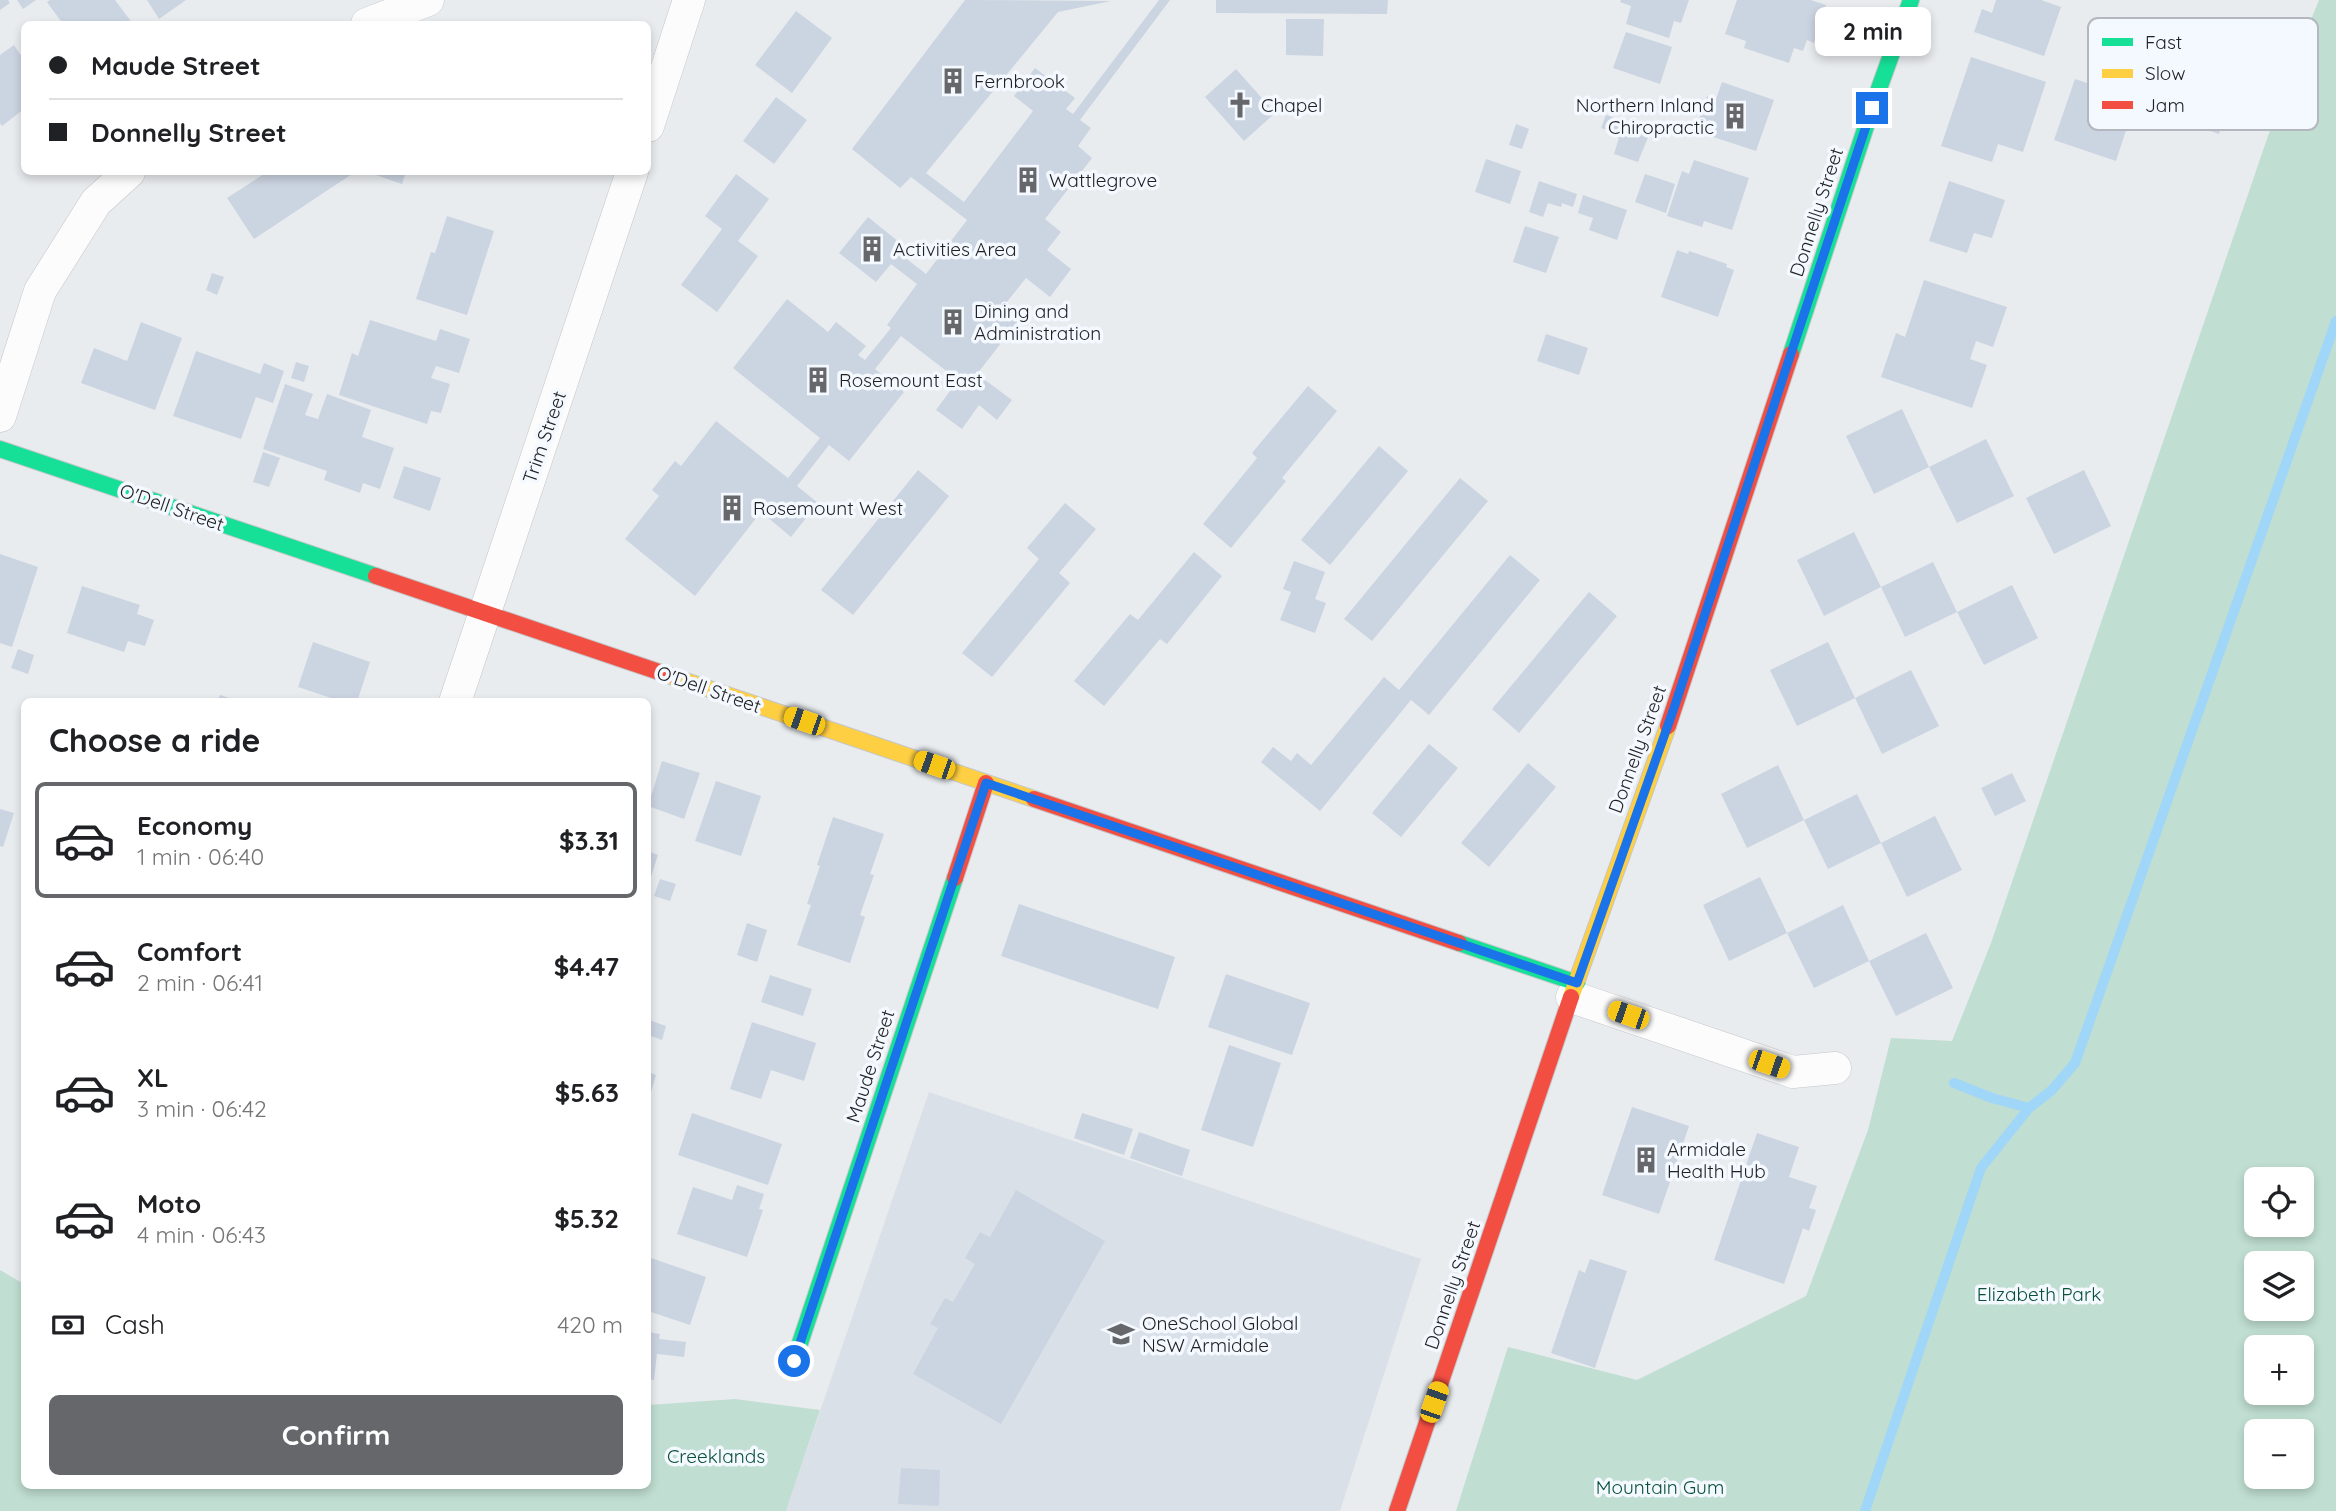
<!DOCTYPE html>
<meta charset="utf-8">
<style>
:root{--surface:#fff;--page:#f2f2f2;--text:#202124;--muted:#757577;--line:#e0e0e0;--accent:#65676a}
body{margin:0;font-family:Quicksand,sans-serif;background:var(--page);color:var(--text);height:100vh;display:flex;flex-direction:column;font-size:26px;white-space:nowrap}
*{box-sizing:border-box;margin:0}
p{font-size:23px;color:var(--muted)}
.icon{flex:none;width:38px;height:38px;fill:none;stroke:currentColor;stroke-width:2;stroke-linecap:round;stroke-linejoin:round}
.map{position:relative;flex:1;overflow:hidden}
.side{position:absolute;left:21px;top:698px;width:630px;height:791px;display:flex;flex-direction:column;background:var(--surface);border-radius:10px;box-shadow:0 4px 10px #0003}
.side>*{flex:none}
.banner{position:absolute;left:21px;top:21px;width:630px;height:154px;border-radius:10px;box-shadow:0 4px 10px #0003;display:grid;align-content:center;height:154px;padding:0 28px;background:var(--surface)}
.buttons{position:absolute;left:2244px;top:1167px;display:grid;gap:14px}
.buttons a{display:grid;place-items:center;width:70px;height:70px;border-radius:10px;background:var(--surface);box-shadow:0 4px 10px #0003;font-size:35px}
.end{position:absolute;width:32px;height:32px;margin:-16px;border:9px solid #1a73e8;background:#fff;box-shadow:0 0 0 4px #fff}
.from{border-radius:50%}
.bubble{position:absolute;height:49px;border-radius:10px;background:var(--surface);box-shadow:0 4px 10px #0003;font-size:23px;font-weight:800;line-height:49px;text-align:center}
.car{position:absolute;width:21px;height:42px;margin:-21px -10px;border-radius:9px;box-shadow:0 0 5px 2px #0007;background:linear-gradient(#f5c518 24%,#345 0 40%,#f5c518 0 76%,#345 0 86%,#f5c518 0)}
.banner b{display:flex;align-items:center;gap:24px;height:66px;font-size:26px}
.banner b+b{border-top:2px solid var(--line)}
.banner i{width:18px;height:18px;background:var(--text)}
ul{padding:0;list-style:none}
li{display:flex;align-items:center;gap:21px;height:116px;margin:0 14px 10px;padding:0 14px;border:4px solid transparent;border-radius:10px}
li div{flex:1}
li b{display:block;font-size:26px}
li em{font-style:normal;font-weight:800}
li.current{border-color:var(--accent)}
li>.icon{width:63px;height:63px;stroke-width:1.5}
h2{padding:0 28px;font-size:32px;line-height:84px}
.pay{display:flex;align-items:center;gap:18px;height:77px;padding:0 28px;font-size:26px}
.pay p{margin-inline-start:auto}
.cta{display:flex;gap:14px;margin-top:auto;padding:14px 28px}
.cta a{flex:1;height:80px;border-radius:10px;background:var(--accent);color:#fff;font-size:28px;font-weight:800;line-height:80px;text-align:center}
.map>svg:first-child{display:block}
.built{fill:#dae0e8}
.green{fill:#c0ded2;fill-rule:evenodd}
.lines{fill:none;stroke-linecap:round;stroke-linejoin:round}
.stream{stroke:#a0d6f7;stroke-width:10}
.building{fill:#cbd4e1}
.street-casing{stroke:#c4c6c8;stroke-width:33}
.fast-casing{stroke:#c4c6c8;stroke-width:18}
.slow-casing{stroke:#c4c6c8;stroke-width:18}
.jam-casing{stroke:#c4c6c8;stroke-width:18}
.street{stroke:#fcfcfd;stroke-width:32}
.fast{stroke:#16e098;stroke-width:16}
.slow{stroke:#ffcf43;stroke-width:16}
.jam{stroke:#f24e42;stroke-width:16}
.route{stroke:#1a73e8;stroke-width:9}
.labels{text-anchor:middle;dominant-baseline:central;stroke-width:7;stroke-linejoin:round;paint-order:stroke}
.poi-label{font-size:19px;fill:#1e2022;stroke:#f4f8ff;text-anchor:start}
.street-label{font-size:19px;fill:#1e2022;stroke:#f4f8ff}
.park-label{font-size:19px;fill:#085038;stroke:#f4f8ff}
.key{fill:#f4f8ff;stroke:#b4b7bd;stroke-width:2}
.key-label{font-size:19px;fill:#1e2022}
</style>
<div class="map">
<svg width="2336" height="1511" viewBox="0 0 2336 1511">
<rect width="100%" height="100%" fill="#e9ecef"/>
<path class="built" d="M 929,1092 L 1421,1259 L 1340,1511 L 786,1511 Z"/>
<path class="green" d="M 2319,0 L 2336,0 L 2336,1511 L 1456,1511 L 1508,1347 L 1637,1380 L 1806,1296 L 1868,1130 L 1891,1038 L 1952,1041 L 1991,943 L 2291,69 ZM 2256,1180 L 2301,1180 L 2301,1225 L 2256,1225 ZM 2256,1264 L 2301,1264 L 2301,1309 L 2256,1309 ZM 2256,1348 L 2301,1348 L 2301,1393 L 2256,1393 ZM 2256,1432 L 2301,1432 L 2301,1477 L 2256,1477 Z
M 0,1270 L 24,1284 L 24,1486 L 648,1486 L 648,1405 L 735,1399 L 820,1410 L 786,1511 L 0,1511 Z"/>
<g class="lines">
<path class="stream" d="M 1954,1083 L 1992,1098 L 2029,1108
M 1865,1511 L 1981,1168 L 2029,1108 L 2052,1090 L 2075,1063 L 2336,321"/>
</g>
<path class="building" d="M 0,0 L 8,0 L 10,3 L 0,10 Z
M 17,0 L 36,0 L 23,9 Z
M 50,0 L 115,0 L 133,24 L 63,24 L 47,2 Z
M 147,0 L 186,0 L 159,19 Z
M 965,0 L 1111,1 L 1058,12 L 926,173 L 964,202 L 1033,111 L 1014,96 L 1035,68 L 1075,98 L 1066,109 L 1073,114 L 1159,0 L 1170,0 L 1080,120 L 1091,128 L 1078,146 L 1092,158 L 1045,219 L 1061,232 L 1047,250 L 1071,269 L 1050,297 L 1026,278 L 1003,307 L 1019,320 L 977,374 L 1012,400 L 997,420 L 979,405 L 962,429 L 936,410 L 958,380 L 901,336 L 875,369 L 904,392 L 849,461 L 829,445 L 797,486 L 818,503 L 791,537 L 761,512 L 695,596 L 625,539 L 659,496 L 652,490 L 675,461 L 681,466 L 716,421 L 788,478 L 820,438 L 733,368 L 787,299 L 828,332 L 836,322 L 866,346 L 858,355 L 865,360 L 891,328 L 887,325 L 917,284 L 891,264 L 876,282 L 839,253 L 868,217 L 904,246 L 899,253 L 926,274 L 967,220 L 911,177 L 900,188 L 852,149 Z
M 1216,0 L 1388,0 L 1387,14 L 1216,13 Z
M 1621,0 L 1689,0 L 1681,23 L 1674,21 L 1669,38 L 1626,24 L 1631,6 L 1620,2 Z
M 1737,0 L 1811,0 L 1826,5 L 1814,43 L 1807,40 L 1803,51 L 1794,48 L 1789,63 L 1744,48 L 1746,41 L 1725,34 Z
M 1996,0 L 2041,0 L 2061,7 L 2044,56 L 1974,32 L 1982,9 L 1992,13 Z
M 796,11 L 832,38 L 792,93 L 755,65 Z
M 1286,19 L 1324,19 L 1323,56 L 1286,55 Z
M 1626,32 L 1672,47 L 1660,84 L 1613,68 Z
M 14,45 L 24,60 L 24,109 L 2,126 L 0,123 L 0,55 Z
M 2199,47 L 2257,67 L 2247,99 L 2232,95 L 2219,134 L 2162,115 L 2172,84 L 2185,88 Z
M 1971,57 L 2046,82 L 2023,152 L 1998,144 L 1992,162 L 1941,146 Z
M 1236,69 L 1275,113 L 1244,141 L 1205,97 Z
M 2075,79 L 2123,95 L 2117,113 L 2130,118 L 2116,161 L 2054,140 Z
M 1722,82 L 1774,100 L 1756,151 L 1695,131 L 1707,96 L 1716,99 Z
M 776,97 L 807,120 L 774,164 L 743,141 Z
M 1606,115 L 1651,130 L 1638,162 L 1614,154 L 1619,138 L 1611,135 L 1612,132 L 1601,128 Z
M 1516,124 L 1529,129 L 1522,149 L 1509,145 Z
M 1486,159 L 1521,171 L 1510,204 L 1475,192 Z
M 1694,160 L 1749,178 L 1732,230 L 1704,221 L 1702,227 L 1667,216 L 1682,171 L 1689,174 Z
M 267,172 L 350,172 L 352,174 L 254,239 L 227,198 Z
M 367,172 L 406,172 L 402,184 Z
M 736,174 L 769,199 L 738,241 L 758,256 L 717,312 L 681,285 L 722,229 L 705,216 Z
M 1645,174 L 1675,184 L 1666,213 L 1635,202 Z
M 1539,181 L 1577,194 L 1573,207 L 1562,203 L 1561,207 L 1548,203 L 1543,217 L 1529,212 Z
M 1949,181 L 2005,200 L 1992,238 L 1974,233 L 1967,253 L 1929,241 Z
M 1583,195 L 1627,210 L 1617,240 L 1589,230 L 1593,218 L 1578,213 Z
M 447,216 L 494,231 L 467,315 L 416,299 L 431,252 L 435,253 Z
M 1525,226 L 1559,237 L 1546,273 L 1513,262 Z
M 1677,250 L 1688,254 L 1689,251 L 1727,264 L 1726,267 L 1734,270 L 1718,317 L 1661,297 Z
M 212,273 L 224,277 L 217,295 L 206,290 Z
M 1924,280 L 2007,307 L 1993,347 L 1976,341 L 1970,359 L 1987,365 L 1972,408 L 1881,377 L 1896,333 L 1905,337 Z
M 370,320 L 436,341 L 440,329 L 470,339 L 459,373 L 436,366 L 431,378 L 450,384 L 441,413 L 431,411 L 427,424 L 339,395 L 352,353 L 358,356 Z
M 141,322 L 182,338 L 155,410 L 81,383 L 94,348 L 127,361 Z
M 1546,334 L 1588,348 L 1579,375 L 1537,361 Z
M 196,351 L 260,374 L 264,363 L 284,371 L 273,403 L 256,397 L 241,439 L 173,416 Z
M 296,362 L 309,366 L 304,382 L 291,378 Z
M 285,384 L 313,394 L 305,415 L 318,419 L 327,394 L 371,410 L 362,437 L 394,448 L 380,489 L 363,483 L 360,493 L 324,480 L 327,471 L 263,449 Z
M 1308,386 L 1337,411 L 1282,478 L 1286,481 L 1231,548 L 1203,524 L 1257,458 L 1252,453 Z
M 1902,409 L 1929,467 L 1874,494 L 1846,436 Z
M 1986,439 L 2014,496 L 1957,523 L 1929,467 Z
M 1379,446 L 1408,471 L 1330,565 L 1301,540 Z
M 263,452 L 280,458 L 269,487 L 253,482 Z
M 404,466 L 441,478 L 430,511 L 393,498 Z
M 918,470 L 949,496 L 853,615 L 821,590 Z
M 2084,470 L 2111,526 L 2054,554 L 2026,498 Z
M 1460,478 L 1488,501 L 1372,641 L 1344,619 Z
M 1065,503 L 1096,529 L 1059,573 L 1070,583 L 992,677 L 962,653 L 1039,559 L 1027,548 Z
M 1854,532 L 1881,587 L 1933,562 L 1957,612 L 1905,637 L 1881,587 L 1824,616 L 1797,560 Z
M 1194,552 L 1222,576 L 1167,644 L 1160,639 L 1104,706 L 1074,681 L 1130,614 L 1138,620 Z
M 0,554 L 38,567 L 12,647 L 0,643 Z
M 1510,555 L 1540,580 L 1429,715 L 1411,700 L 1320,811 L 1261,762 L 1273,747 L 1291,761 L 1297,753 L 1311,765 L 1384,677 L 1399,690 Z
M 1294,561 L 1325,572 L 1315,599 L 1326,603 L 1315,633 L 1280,620 L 1291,592 L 1283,589 Z
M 2012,585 L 2038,638 L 1984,665 L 1957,612 Z
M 82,586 L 140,605 L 137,614 L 154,620 L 145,646 L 128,641 L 124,652 L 67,633 Z
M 1589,592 L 1617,616 L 1519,733 L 1492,709 Z
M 313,642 L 370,662 L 357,702 L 343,702 L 298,687 Z
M 1828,642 L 1855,698 L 1797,726 L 1770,670 Z
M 18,649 L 34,655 L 28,674 L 11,668 Z
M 1911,670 L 1939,726 L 1882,754 L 1855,698 Z
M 220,695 L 239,701 L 239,702 L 217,702 Z
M 1429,744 L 1458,768 L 1401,837 L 1372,813 Z
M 662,761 L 700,773 L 684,819 L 648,806 Z
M 1528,763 L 1556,787 L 1489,867 L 1461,843 Z
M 1778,765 L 1804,820 L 1747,848 L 1721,794 Z
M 2012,773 L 2026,801 L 1995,816 L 1981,788 Z
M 716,781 L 761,796 L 741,856 L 695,841 Z
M 1857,794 L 1881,843 L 1828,869 L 1804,820 Z
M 0,809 L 14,813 L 3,847 L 0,846 Z
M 1935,816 L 1962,870 L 1907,897 L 1881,843 Z
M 833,817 L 884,834 L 870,874 L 874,875 L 860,915 L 865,917 L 850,963 L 797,945 L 811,905 L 807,904 L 820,866 L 817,865 Z
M 648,851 L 658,855 L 648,886 Z
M 1760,877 L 1787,933 L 1843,905 L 1869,961 L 1814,988 L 1787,933 L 1729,961 L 1703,905 Z
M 660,879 L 676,884 L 670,901 L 654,896 Z
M 1019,904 L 1175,957 L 1158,1009 L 1001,956 Z
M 747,923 L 767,930 L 757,962 L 737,955 Z
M 1926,933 L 1953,988 L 1896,1016 L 1869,961 Z
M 1226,974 L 1310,1003 L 1292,1055 L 1208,1027 Z
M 770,975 L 812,989 L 803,1016 L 761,1002 Z
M 649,1020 L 666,1026 L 662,1040 L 648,1035 Z
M 752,1022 L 816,1043 L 804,1081 L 771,1070 L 761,1099 L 730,1089 Z
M 1229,1045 L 1281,1063 L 1253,1147 L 1201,1130 Z
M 648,1072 L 656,1075 L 651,1092 L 648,1091 Z
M 1632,1107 L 1689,1126 L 1659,1214 L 1602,1195 Z
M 692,1113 L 782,1144 L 768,1185 L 678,1155 Z
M 1082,1113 L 1133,1129 L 1124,1155 L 1074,1138 Z
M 1139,1132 L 1190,1150 L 1182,1176 L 1130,1158 Z
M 1757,1133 L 1799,1147 L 1789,1177 L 1817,1186 L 1809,1208 L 1816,1210 L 1809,1231 L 1803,1228 L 1784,1284 L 1714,1260 Z
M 737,1185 L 764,1194 L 759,1209 L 763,1210 L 747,1257 L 677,1234 L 693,1187 L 732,1200 Z
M 1016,1190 L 1105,1241 L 1001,1424 L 913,1374 L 938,1328 L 930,1324 L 945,1298 L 953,1302 L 975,1264 L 965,1258 L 980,1232 L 990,1237 Z
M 648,1257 L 706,1277 L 690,1325 L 648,1311 Z
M 1590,1259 L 1627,1271 L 1595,1368 L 1551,1353 L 1579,1270 L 1585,1273 Z
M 648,1332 L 660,1334 L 659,1339 L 686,1342 L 684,1357 L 657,1354 L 654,1380 L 648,1379 Z
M 901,1468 L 940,1470 L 939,1506 L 898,1504 Z"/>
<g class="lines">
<g class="street-casing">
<path id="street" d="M 367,24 L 428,0
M 648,126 L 689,0
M 0,416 L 40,291 L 96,202 L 129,172
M 455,702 L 632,172
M 1572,997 L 1793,1072 L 1835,1068"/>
</g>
<g class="fast-casing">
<path id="fast" d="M 1791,354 L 1872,108 L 1911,0
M 0,449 L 376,576
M 1459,943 L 1577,983
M 794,1361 L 955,878"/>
</g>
<g class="slow-casing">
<path id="slow" d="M 668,675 L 1034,799
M 1571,997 L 1668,726"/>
</g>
<g class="jam-casing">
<path id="jam" d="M 376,576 L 668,675
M 1668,726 L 1791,354
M 1034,799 L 1459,943
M 955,878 L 986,783
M 1397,1511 L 1571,997"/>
</g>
<use href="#street" class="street"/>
<use href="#fast" class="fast"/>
<use href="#slow" class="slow"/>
<use href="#jam" class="jam"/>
</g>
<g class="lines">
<path class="route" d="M 794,1361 L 986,783 L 1577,983 L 1674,708 L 1872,108"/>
</g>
<defs>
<g id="building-bare" transform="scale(2.1)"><path d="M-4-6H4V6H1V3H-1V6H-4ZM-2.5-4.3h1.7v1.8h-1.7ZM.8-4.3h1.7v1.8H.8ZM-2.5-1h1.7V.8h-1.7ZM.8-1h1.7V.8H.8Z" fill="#65676a" stroke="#f4f8ff" stroke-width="2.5" paint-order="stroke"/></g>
<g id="church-bare" transform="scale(2.1)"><path d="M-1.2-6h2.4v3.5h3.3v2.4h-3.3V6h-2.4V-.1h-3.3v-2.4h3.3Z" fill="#65676a" stroke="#f4f8ff" stroke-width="2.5" paint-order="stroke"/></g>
<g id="school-bare" transform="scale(2.1)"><path d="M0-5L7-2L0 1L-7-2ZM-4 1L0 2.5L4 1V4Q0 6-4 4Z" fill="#65676a" stroke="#f4f8ff" stroke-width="2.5" paint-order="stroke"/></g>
</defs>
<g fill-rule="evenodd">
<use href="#building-bare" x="953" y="81"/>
<use href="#church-bare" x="1240" y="105"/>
<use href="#building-bare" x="1735" y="116"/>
<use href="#building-bare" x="1028" y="180"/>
<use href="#building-bare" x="872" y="249"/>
<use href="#building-bare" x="953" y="322"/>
<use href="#building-bare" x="818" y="380"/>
<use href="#building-bare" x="732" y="508"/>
<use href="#building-bare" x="1646" y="1160"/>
<use href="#school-bare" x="1121" y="1334"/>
</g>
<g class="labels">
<g class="poi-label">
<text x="974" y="81">Fernbrook</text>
<text x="1261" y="105">Chapel</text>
<text x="1714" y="105" text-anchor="end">Northern Inland<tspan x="1714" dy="22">Chiropractic</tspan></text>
<text x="1049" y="180">Wattlegrove</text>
<text x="893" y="249">Activities Area</text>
<text x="974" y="311">Dining and<tspan x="974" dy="22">Administration</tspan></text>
<text x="839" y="380">Rosemount East</text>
<text x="753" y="508">Rosemount West</text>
<text x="1667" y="1149">Armidale<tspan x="1667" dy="22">Health Hub</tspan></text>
<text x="1142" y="1323">OneSchool Global<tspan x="1142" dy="22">NSW Armidale</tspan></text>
</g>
<g class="street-label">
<text transform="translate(1816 212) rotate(-72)">Donnelly Street</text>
<text transform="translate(544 437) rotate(-71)">Trim Street</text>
<text transform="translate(172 507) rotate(19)">O'Dell Street</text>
<text transform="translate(709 689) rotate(19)">O'Dell Street</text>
<text transform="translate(1637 749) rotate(-70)">Donnelly Street</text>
<text transform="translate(870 1066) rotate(-72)">Maude Street</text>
<text transform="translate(1452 1285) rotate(-71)">Donnelly Street</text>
</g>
<g class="park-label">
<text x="2039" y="1294">Elizabeth Park</text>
<text x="716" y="1456">Creeklands</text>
<text x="1660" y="1487">Mountain Gum</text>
</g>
</g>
<rect x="2088" y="18" width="230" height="112" rx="10" class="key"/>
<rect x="2102" y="38" width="31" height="8" fill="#16e098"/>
<rect x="2102" y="69" width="31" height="9" fill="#ffcf43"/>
<rect x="2102" y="101" width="31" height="8" fill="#f24e42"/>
<g class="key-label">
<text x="2145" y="49">Fast</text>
<text x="2145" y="80">Slow</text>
<text x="2145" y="112">Jam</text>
</g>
</svg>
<div class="buttons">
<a><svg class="icon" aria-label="locate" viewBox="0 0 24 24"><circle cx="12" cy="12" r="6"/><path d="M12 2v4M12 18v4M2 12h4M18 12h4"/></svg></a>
<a><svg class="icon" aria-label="layers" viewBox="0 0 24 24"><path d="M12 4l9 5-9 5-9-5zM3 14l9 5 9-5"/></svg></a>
<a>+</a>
<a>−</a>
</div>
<i class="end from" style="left:794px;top:1361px"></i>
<i class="end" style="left:1872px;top:108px"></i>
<div class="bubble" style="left:1815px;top:7px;width:116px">2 min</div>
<i class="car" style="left:804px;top:721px;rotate:289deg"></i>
<i class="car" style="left:934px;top:765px;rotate:289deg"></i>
<i class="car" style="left:1628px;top:1015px;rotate:289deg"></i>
<i class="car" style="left:1769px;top:1064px;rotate:109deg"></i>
<i class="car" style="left:1434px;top:1402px;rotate:19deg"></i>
<div class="banner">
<b><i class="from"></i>Maude Street</b>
<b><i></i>Donnelly Street</b>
</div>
<section class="side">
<h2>Choose a ride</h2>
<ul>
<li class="current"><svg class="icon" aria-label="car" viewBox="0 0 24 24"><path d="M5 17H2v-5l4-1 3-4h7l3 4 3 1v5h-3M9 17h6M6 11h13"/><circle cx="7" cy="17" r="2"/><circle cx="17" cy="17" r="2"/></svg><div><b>Economy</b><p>1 min · 06:40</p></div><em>$3.31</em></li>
<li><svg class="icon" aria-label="car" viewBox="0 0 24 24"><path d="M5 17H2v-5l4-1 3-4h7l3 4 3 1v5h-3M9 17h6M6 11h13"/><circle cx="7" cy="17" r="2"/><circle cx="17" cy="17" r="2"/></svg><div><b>Comfort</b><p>2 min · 06:41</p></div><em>$4.47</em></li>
<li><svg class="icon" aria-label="car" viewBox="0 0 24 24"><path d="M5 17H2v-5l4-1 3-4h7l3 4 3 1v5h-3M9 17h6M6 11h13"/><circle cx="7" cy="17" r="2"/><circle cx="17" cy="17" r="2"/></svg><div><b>XL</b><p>3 min · 06:42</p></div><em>$5.63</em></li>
<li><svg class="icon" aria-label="car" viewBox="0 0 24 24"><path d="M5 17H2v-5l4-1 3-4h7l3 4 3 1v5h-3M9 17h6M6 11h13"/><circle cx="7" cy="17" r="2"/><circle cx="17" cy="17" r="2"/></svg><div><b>Moto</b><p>4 min · 06:43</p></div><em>$5.32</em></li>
</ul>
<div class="pay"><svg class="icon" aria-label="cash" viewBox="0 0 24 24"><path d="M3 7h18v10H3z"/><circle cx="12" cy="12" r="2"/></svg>Cash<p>420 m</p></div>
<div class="cta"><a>Confirm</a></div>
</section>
</div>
